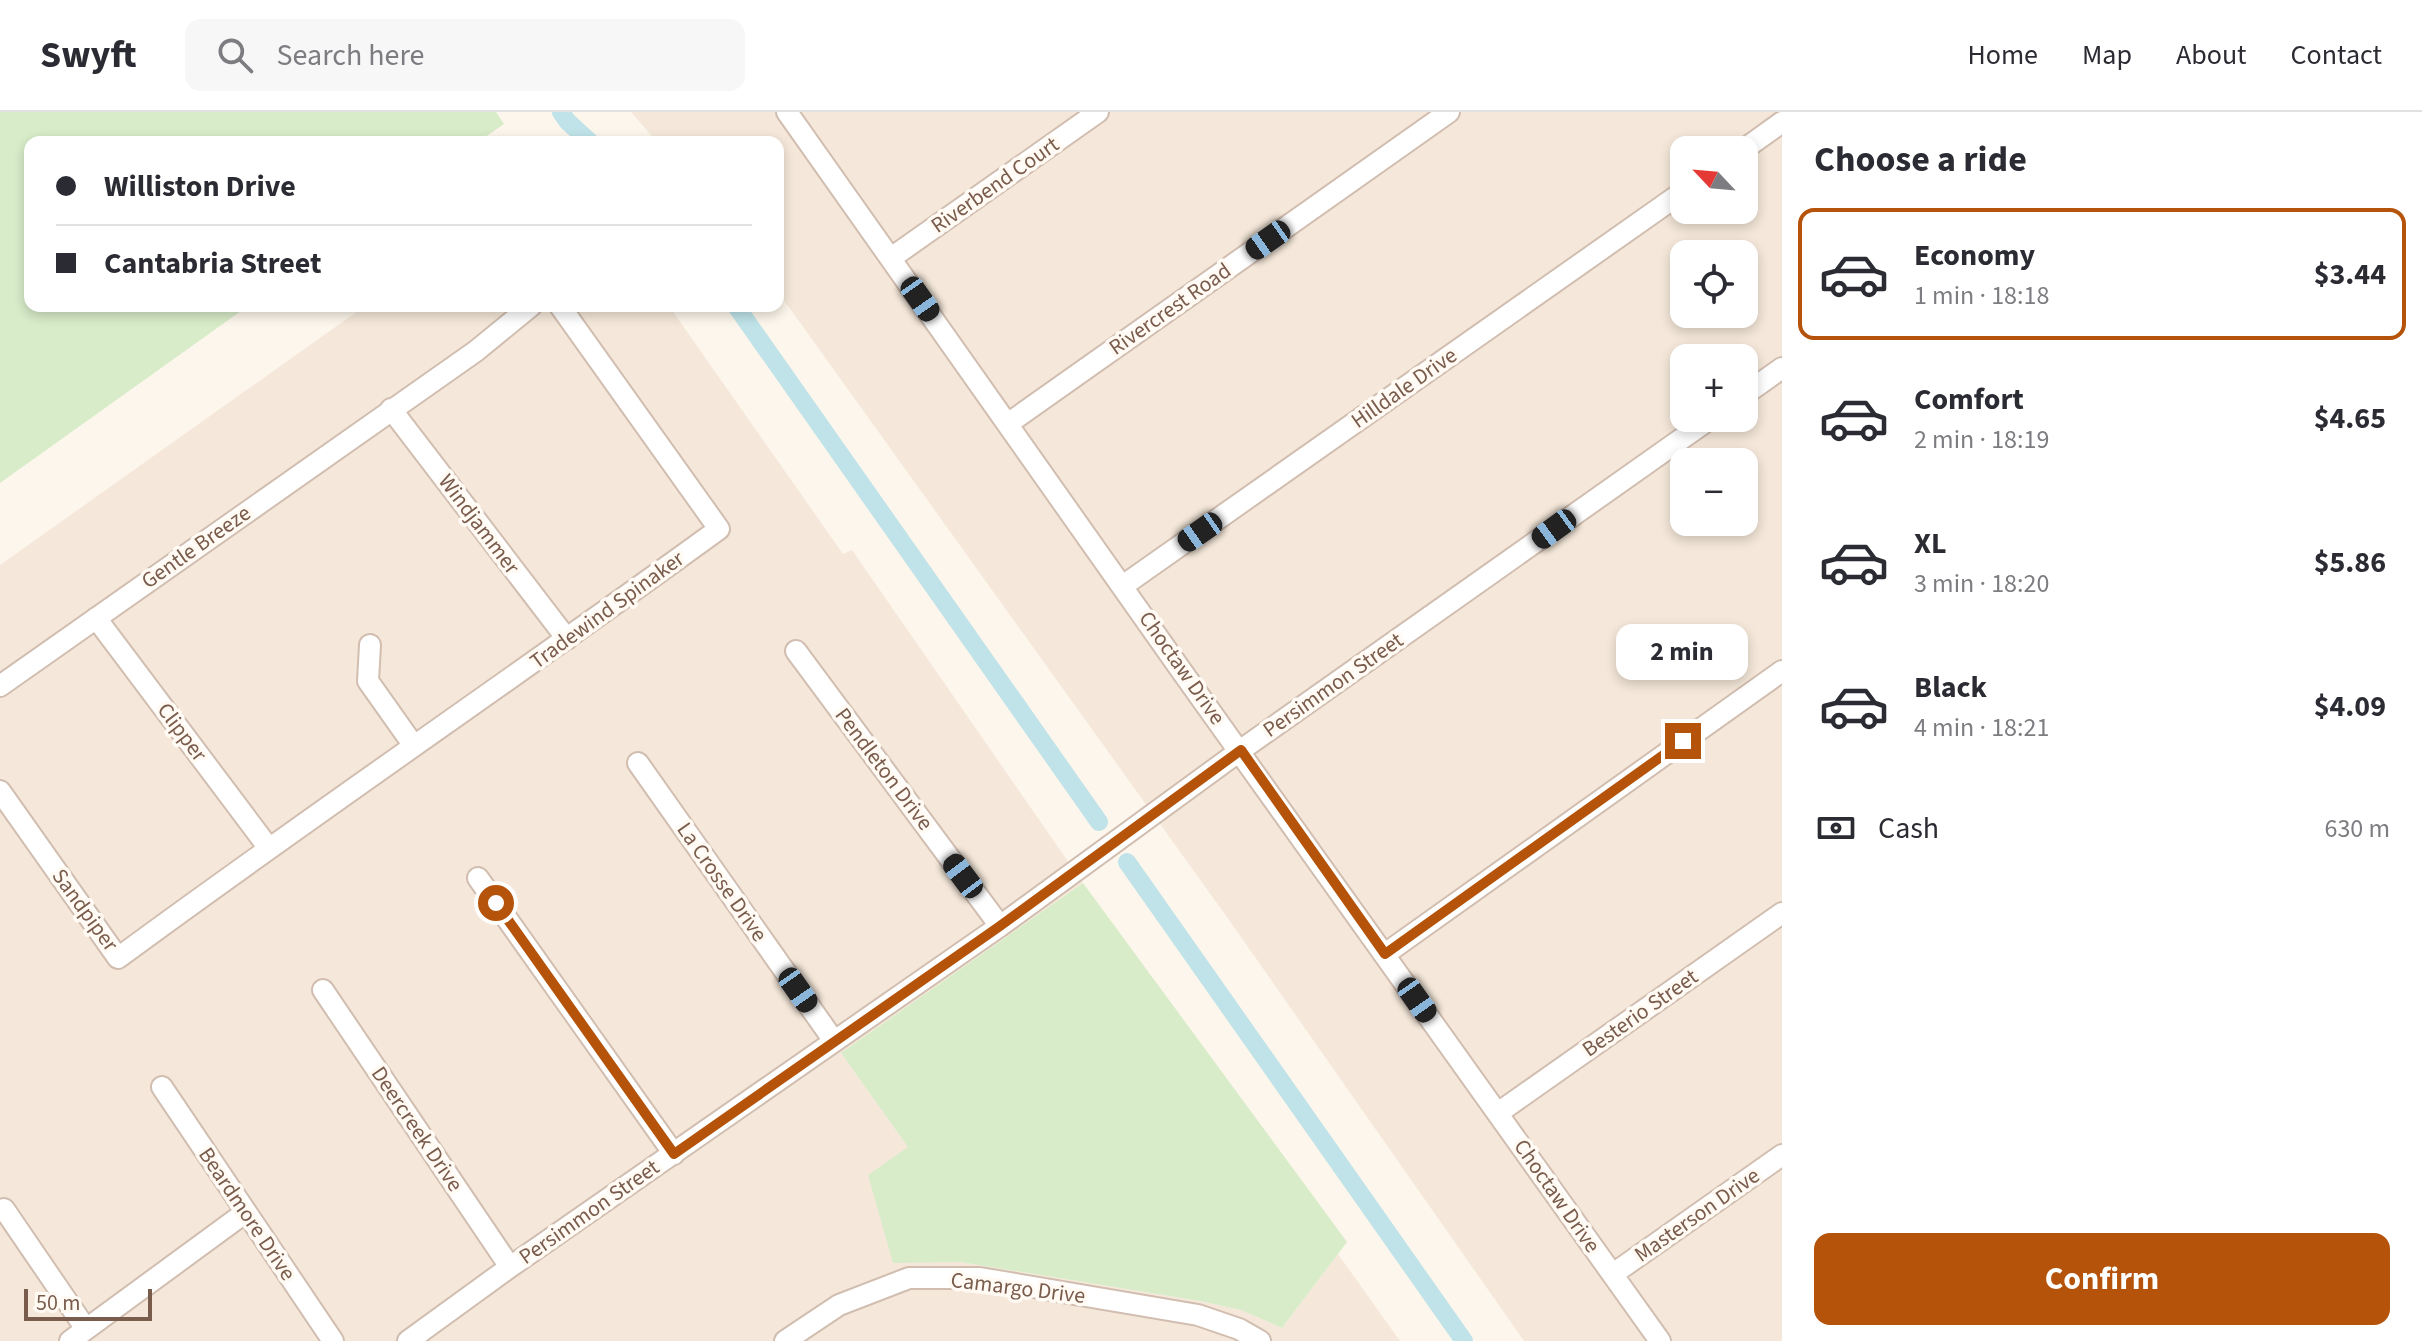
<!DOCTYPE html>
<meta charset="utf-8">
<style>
:root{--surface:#fff;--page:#f7f7f7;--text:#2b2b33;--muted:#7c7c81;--line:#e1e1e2;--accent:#b45309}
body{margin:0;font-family:"Source Sans 3",sans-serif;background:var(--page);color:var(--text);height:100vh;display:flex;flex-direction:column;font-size:30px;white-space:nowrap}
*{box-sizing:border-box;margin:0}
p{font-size:26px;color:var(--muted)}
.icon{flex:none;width:44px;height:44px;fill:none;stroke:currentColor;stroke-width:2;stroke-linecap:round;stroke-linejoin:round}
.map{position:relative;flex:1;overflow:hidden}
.drawer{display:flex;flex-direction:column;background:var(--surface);width:640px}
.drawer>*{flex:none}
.top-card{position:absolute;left:24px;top:24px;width:760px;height:176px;border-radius:16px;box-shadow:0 4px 12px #0003;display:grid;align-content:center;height:176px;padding:0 32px;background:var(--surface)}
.needle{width:52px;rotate:296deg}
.controls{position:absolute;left:1670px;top:24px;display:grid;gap:16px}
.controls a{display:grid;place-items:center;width:88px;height:88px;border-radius:16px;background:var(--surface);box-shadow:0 4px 12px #0003;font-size:40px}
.scale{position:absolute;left:24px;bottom:20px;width:128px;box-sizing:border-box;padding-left:8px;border:4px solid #7a5c4d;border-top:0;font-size:22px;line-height:28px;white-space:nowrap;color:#7a5c4d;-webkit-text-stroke:6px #fffaf3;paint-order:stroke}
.end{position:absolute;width:36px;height:36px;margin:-18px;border:10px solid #b45309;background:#fff;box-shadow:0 0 0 4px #fff}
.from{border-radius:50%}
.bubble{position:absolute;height:56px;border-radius:16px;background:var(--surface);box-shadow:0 4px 12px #0003;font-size:26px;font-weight:700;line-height:56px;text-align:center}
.car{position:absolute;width:24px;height:48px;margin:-24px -12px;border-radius:10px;box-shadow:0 0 6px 2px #0007;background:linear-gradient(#222 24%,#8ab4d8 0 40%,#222 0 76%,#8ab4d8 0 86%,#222 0)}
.top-card b{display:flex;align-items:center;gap:28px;height:76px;font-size:30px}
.top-card b+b{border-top:2px solid var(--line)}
.top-card i{width:20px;height:20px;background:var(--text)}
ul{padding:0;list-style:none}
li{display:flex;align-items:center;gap:24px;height:132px;margin:0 16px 12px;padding:0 16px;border:4px solid transparent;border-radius:16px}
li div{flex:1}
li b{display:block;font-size:30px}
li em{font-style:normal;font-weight:700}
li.selected{border-color:var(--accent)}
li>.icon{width:72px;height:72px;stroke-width:1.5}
h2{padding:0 32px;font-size:36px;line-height:96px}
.pay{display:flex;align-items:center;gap:20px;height:88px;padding:0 32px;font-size:30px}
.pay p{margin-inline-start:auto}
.button{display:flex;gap:16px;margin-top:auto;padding:16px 32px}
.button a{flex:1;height:92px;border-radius:16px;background:var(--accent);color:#fff;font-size:32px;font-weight:700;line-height:92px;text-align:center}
header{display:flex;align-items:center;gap:48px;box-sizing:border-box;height:112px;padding:0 40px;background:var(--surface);border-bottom:2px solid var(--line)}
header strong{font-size:38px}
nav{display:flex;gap:44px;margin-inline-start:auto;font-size:28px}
.search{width:560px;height:72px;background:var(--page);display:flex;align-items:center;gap:20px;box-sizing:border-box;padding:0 28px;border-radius:16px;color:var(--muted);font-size:30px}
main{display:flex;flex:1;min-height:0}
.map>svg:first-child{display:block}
.residential{fill:#f5e8da;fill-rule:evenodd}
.green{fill:#d8ecc9}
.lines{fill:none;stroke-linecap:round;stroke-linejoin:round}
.canal{stroke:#bfe3e8;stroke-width:18}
.minor-casing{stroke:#d1beb0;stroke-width:24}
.minor{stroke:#fff;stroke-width:20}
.route{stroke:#b45309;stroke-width:10}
.labels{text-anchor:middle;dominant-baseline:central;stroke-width:7;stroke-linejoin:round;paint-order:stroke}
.street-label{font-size:22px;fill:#7a5c4d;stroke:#fffaf3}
</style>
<header>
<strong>Swyft</strong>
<div class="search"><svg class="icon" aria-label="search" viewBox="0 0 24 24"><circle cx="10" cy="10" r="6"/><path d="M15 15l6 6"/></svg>Search here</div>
<nav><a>Home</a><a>Map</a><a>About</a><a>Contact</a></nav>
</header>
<main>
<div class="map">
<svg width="1782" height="1229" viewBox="0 0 1782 1229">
<rect width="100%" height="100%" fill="#fdf6ec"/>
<path class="residential" d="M 631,0 L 1782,0 L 1782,1229 L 1524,1229 L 1229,808 L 778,180 L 778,30 L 657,30 ZM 1684,38 L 1744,38 L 1744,98 L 1684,98 ZM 1684,142 L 1744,142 L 1744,202 L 1684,202 ZM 1684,246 L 1744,246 L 1744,306 L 1684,306 ZM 1684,350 L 1744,350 L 1744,410 L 1684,410 Z
M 365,194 L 669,194 L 843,442 L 852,438 L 1083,771 L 841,941 L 909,1035 L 937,1149 L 960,1150 L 1200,1189 L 1241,1198 L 1282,1216 L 1338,1142 L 1400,1229 L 0,1229 L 0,453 Z"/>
<path class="green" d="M 0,0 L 496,0 L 504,12 L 478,30 L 30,30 L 30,194 L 248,194 L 0,371 Z
M 1083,771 L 1347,1130 L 1282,1216 L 1241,1198 L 1200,1189 L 960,1150 L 893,1151 L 868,1063 L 908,1035 L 841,941 Z"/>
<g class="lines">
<path class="canal" d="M 561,0 L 568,10 L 590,30
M 736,194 L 1099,710
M 1127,750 L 1464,1229"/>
<g class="minor-casing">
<path id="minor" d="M 787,0 L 1183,561 L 1660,1229
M 1743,38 L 1782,10
M 891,146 L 1098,0
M 1744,283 L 1782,256
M 391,297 L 567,527
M 1009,311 L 1449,0
M 1124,473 L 1684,79
M 96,506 L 268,735
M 370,533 L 368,569 L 414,634
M 796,539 L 1000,814
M 0,574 L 476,239 L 531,194
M 638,651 L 834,929
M 0,679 L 118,846 C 316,700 520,562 719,417 L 560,194
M 478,766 L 674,1042
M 1385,842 L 1782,559
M 323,878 L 510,1155
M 162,975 L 333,1229
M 1498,1001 L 1782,801
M 4,1097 L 86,1217
M 1613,1162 L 1782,1043
M 70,1229 L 246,1100
M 408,1229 L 510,1155 L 1000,814 L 1241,638 L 1711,306
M 785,1229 L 839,1193 L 909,1166 L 980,1166 L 1198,1203 L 1239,1217 L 1260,1229"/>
</g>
<use href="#minor" class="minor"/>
</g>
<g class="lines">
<path class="route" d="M 496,791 L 674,1042 L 1000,814 L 1241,638 L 1385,842 L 1683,629"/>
</g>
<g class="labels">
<g class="street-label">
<text transform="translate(995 73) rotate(-35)">Riverbend Court</text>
<text transform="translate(1170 197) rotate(-35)">Rivercrest Road</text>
<text transform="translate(1404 276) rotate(-35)">Hilldale Drive</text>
<text transform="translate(479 412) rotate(53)">Windjammer</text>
<text transform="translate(196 435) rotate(-35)">Gentle Breeze</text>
<text transform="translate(607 498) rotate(-36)">Tradewind Spinaker</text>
<text transform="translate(1182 556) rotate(55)">Choctaw Drive</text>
<text transform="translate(1333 573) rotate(-35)">Persimmon Street</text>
<text transform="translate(182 620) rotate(53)">Clipper</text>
<text transform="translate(884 657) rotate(53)">Pendleton Drive</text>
<text transform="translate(722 770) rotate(55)">La Crosse Drive</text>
<text transform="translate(85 798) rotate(54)">Sandpiper</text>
<text transform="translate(1640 901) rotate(-35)">Besterio Street</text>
<text transform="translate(417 1017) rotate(56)">Deercreek Drive</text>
<text transform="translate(1557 1084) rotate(55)">Choctaw Drive</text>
<text transform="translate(589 1100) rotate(-35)">Persimmon Street</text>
<text transform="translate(247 1102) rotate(56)">Beardmore Drive</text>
<text transform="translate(1697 1103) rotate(-35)">Masterson Drive</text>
<text transform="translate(1018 1176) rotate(7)">Camargo Drive</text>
</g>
</g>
</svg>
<div class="controls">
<a><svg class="needle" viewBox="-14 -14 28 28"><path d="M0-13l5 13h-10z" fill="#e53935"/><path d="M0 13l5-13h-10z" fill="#7c7c81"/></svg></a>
<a><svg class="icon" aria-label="locate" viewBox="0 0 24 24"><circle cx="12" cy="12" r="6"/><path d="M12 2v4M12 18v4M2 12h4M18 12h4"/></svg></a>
<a>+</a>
<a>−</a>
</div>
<div class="scale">50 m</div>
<i class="end from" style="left:496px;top:791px"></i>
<i class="end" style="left:1683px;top:629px"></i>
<div class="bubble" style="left:1616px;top:512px;width:132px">2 min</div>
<i class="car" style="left:1268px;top:128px;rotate:235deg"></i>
<i class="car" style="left:920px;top:187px;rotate:145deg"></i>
<i class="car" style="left:1554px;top:417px;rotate:234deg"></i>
<i class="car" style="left:1200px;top:420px;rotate:235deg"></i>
<i class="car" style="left:963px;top:764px;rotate:323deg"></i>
<i class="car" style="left:798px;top:878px;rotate:145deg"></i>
<i class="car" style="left:1417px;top:888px;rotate:145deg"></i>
<div class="top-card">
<b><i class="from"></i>Williston Drive</b>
<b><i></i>Cantabria Street</b>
</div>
</div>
<section class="drawer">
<h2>Choose a ride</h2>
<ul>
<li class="selected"><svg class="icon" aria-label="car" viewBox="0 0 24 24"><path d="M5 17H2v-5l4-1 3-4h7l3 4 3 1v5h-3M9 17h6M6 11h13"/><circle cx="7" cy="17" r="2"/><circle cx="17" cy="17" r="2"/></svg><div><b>Economy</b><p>1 min · 18:18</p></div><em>$3.44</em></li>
<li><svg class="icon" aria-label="car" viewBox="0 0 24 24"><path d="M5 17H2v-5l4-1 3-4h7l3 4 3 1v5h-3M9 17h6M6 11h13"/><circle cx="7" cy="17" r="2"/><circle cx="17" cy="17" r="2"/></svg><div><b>Comfort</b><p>2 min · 18:19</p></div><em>$4.65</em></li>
<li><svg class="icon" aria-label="car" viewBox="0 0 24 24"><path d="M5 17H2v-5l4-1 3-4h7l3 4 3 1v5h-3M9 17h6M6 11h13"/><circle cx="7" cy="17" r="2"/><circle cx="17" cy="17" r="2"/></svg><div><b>XL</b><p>3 min · 18:20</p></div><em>$5.86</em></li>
<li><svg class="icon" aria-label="car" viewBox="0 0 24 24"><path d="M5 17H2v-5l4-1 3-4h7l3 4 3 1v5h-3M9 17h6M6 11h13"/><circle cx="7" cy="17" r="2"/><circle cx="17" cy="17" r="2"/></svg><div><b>Black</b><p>4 min · 18:21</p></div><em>$4.09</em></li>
</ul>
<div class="pay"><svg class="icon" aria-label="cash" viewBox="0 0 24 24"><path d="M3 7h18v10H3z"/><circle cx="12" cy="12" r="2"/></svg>Cash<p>630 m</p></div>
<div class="button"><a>Confirm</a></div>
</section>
</main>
